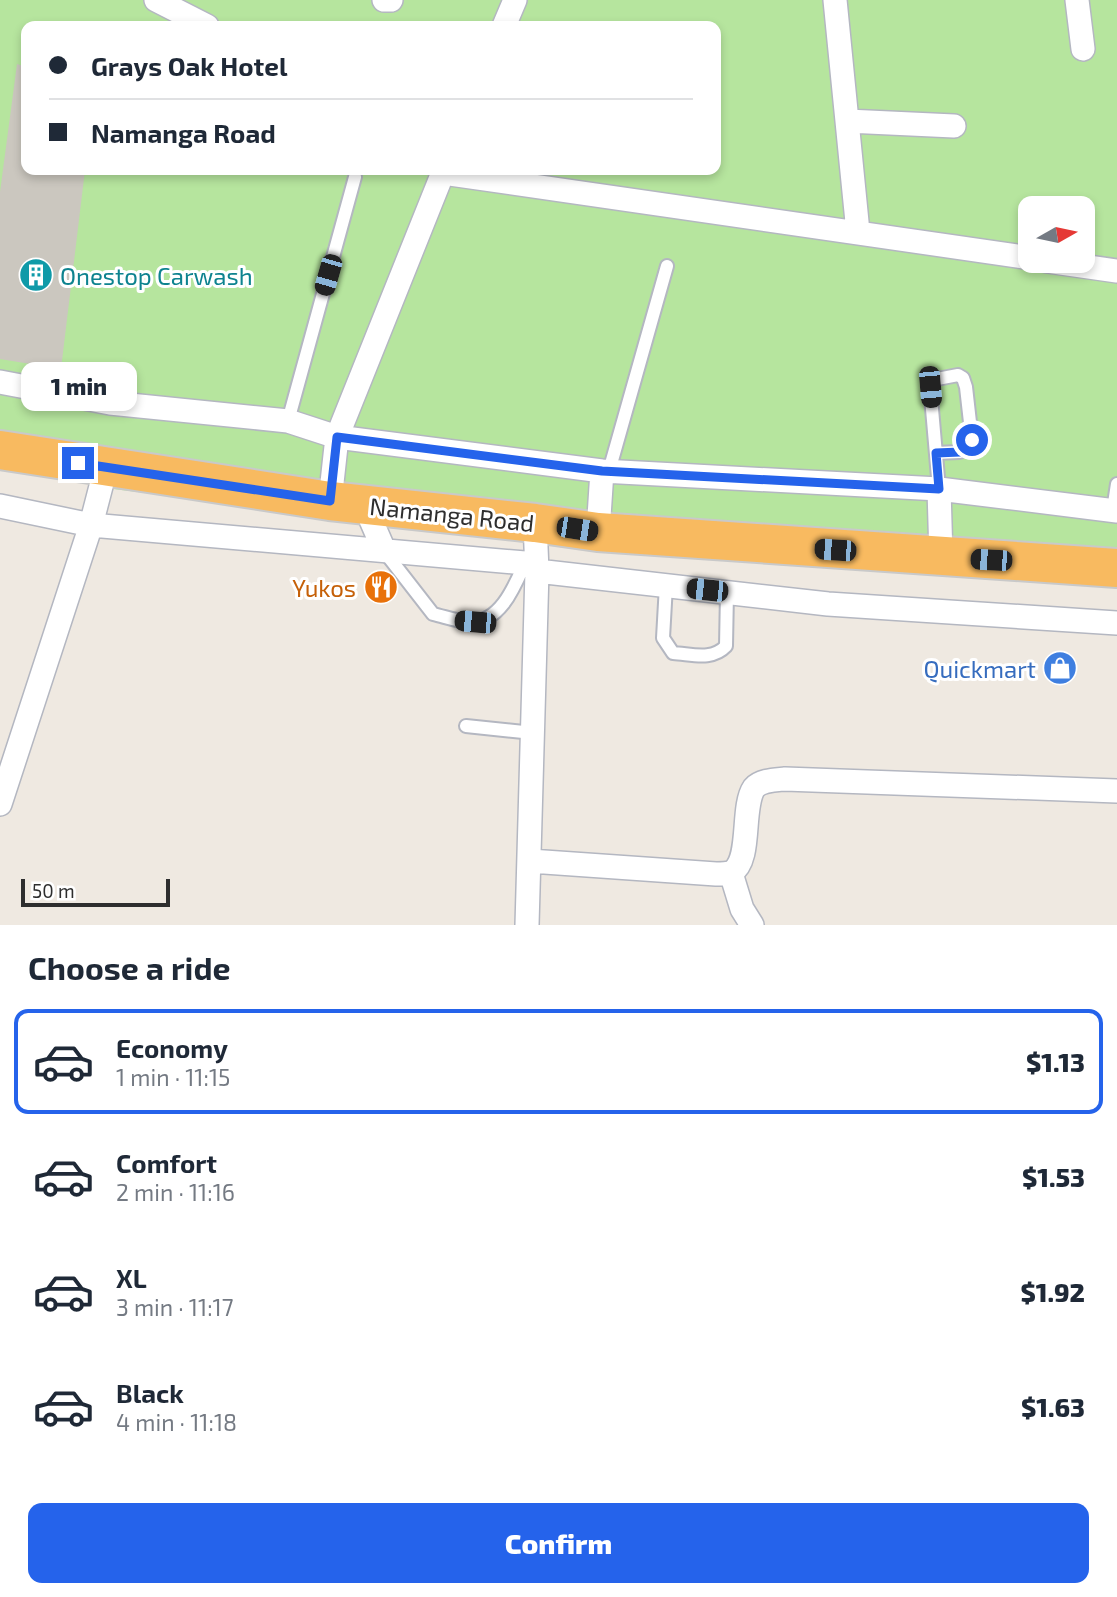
<!DOCTYPE html>
<meta charset="utf-8">
<style>
:root{--surface:#fff;--page:#f2f2f3;--text:#1f2937;--muted:#747a83;--line:#e0e1e3;--accent:#2563eb}
body{margin:0;font-family:"Exo 2",sans-serif;background:var(--page);color:var(--text);height:100vh;display:flex;flex-direction:column;font-size:26px;white-space:nowrap}
*{box-sizing:border-box;margin:0}
p{font-size:23px;color:var(--muted)}
.icon{flex:none;width:38px;height:38px;fill:none;stroke:currentColor;stroke-width:2;stroke-linecap:round;stroke-linejoin:round}
.map{position:relative;height:925px;overflow:hidden}
.details{display:flex;flex-direction:column;background:var(--surface);flex:1}
.details>*{flex:none}
.top-card{position:absolute;left:21px;top:21px;width:700px;height:154px;border-radius:14px;box-shadow:0 4px 10px #0003;display:grid;align-content:center;height:154px;padding:0 28px;background:var(--surface)}
.needle{width:46px;rotate:81deg}
.controls{position:absolute;left:1018px;top:196px;display:grid;gap:14px}
.controls a{display:grid;place-items:center;width:77px;height:77px;border-radius:14px;background:var(--surface);box-shadow:0 4px 10px #0003;font-size:35px}
.scale{position:absolute;left:21px;bottom:18px;width:149px;box-sizing:border-box;padding-left:7px;border:4px solid #2e2e2e;border-top:0;font-size:19px;line-height:24px;white-space:nowrap;color:#2e2e2e;-webkit-text-stroke:5px #fff;paint-order:stroke}
.end{position:absolute;width:32px;height:32px;margin:-16px;border:9px solid #2563eb;background:#fff;box-shadow:0 0 0 4px #fff}
.from{border-radius:50%}
.bubble{position:absolute;height:49px;border-radius:14px;background:var(--surface);box-shadow:0 4px 10px #0003;font-size:23px;font-weight:800;line-height:49px;text-align:center}
.car{position:absolute;width:21px;height:42px;margin:-21px -10px;border-radius:9px;box-shadow:0 0 5px 2px #0007;background:linear-gradient(#222 24%,#8ab4d8 0 40%,#222 0 76%,#8ab4d8 0 86%,#222 0)}
.top-card b{display:flex;align-items:center;gap:24px;height:66px;font-size:26px}
.top-card b+b{border-top:2px solid var(--line)}
.top-card i{width:18px;height:18px;background:var(--text)}
ul{padding:0;list-style:none}
li{display:flex;align-items:center;gap:21px;height:105px;margin:0 14px 10px;padding:0 14px;border:4px solid transparent;border-radius:14px}
li div{flex:1}
li b{display:block;font-size:26px}
li em{font-style:normal;font-weight:800}
li.selected{border-color:var(--accent)}
li>.icon{width:63px;height:63px;stroke-width:1.5}
h2{padding:0 28px;font-size:32px;line-height:84px}
.primary-button{display:flex;gap:14px;margin-top:auto;padding:14px 28px}
.primary-button a{flex:1;height:80px;border-radius:14px;background:var(--accent);color:#fff;font-size:28px;font-weight:800;line-height:80px;text-align:center}
.map>svg:first-child{display:block}
.green{fill:#b6e59e;fill-rule:evenodd}
.building{fill:#cbc7bf}
.lines{fill:none;stroke-linecap:round;stroke-linejoin:round}
.service-casing{stroke:#b4b7c1;stroke-width:16}
.minor-casing{stroke:#b4b7c1;stroke-width:26}
.trunk-casing{stroke:#c9c9c9;stroke-width:42}
.service{stroke:#fff;stroke-width:12}
.minor{stroke:#fff;stroke-width:23}
.trunk{stroke:#f8ba60;stroke-width:38}
.route{stroke:#2563eb;stroke-width:9}
.labels{text-anchor:middle;dominant-baseline:central;stroke-width:6;stroke-linejoin:round;paint-order:stroke}
.culture-label{font-size:24px;fill:#0d838f;stroke:#fff;text-anchor:start}
.street-label{font-size:24px;fill:#2e2e2e;stroke:#fff}
.food-label{font-size:24px;fill:#c56008;stroke:#fff;text-anchor:end}
.shop-label{font-size:24px;fill:#366cbe;stroke:#fff;text-anchor:end}
</style>
<div class="map">
<svg width="1117" height="925" viewBox="0 0 1117 925">
<rect width="100%" height="100%" fill="#efe9e1"/>
<path class="green" d="M 0,0 L 1117,0 L 1117,568 L 317,514 L 113,489 L 0,466 ZM 26,26 L 716,26 L 716,170 L 26,170 ZM 1031,208 L 1083,208 L 1083,261 L 1031,261 Z"/>
<path class="building" d="M 17,64 L 26,67 L 26,170 L 85,170 L 61,369 L 0,359 L 0,192 Z"/>
<g class="lines">
<g class="service-casing">
<path id="service" d="M 288,421 L 355,177
M 936,453 L 959,452 L 970,448 L 972,440 L 966,387 L 963,378 L 958,375 L 932,380 L 930,386 L 939,489
M 609,471 L 667,266
M 1113,510 L 1117,484
M 384,551 L 433,614 C 446,617 458,622 471,622 C 501,622 515,585 525,563
M 666,585 L 663,638 L 673,653 C 692,654 712,661 726,646 L 727,592
M 466,726 L 533,733"/>
</g>
<g class="minor-casing">
<path id="minor" d="M 156,0 L 207,26
M 384,0 L 391,0
M 835,0 L 858,232
M 1077,0 L 1083,49
M 504,26 L 515,0
M 847,121 L 954,126
M 443,173 L 1031,258
M 1047,261 L 1117,271
M 0,382 L 110,403 L 288,421 L 337,437 L 602,471 L 939,489 L 1117,511
M 939,489 L 941,557
M 330,501 L 337,437 L 444,170
M 364,504 L 384,550
M 0,506 L 91,525 L 525,563 L 537,571 L 828,604 L 1117,623
M 598,532 L 602,471
M 0,804 L 91,525 L 106,467
M 530,861 L 716,874 C 721,874 728,874 732,872 C 752,860 741,807 754,788 C 761,780 776,780 785,779 L 1117,791
M 731,873 L 742,909 L 752,925
M 527,925 L 537,571 L 535,523"/>
</g>
<g class="trunk-casing">
<path id="trunk" d="M 0,450 L 330,501 L 535,523 L 598,532 L 1117,568"/>
</g>
<use href="#service" class="service"/>
<use href="#minor" class="minor"/>
<use href="#trunk" class="trunk"/>
</g>
<g class="lines">
<path class="route" d="M 78,463 L 330,501 L 337,437 L 602,471 L 939,489 L 936,453 L 960,452 L 970,448 L 972,440"/>
</g>
<defs>
<g id="building-disc" transform="scale(1.75)"><circle r="9.5" fill="#0f9aa8" stroke="#fff"/><path d="M-4-6H4V6H1V3H-1V6H-4ZM-2.5-4.3h1.7v1.8h-1.7ZM.8-4.3h1.7v1.8H.8ZM-2.5-1h1.7V.8h-1.7ZM.8-1h1.7V.8H.8Z" fill="#fff"/></g>
<g id="restaurant-disc" transform="scale(1.75)"><circle r="9.5" fill="#e8710a" stroke="#fff"/><path d="M-5-6h1v4h1v-4h1v4h1v-4h1v5L-1.5 .5V6h-2V.5L-5-1ZM5-6V6H3V1.5H1.5Q1.5-4 5-6Z" fill="#fff"/></g>
<g id="shop-disc" transform="scale(1.75)"><circle r="9.5" fill="#3f7fe0" stroke="#fff"/><path d="M-5-2.5h2.3a2.7 3.5 0 0 1 5.4 0H5L5.5 6h-11ZM-1.5-2.5h3a1.5 2.3 0 0 0-3 0Z" fill="#fff"/></g>
</defs>
<g fill-rule="evenodd">
<use href="#building-disc" x="36" y="275"/>
<use href="#restaurant-disc" x="381" y="587"/>
<use href="#shop-disc" x="1060" y="668"/>
</g>
<g class="labels">
<g class="culture-label">
<text x="60" y="275">Onestop Carwash</text>
</g>
<g class="street-label">
<text transform="translate(452 514) rotate(6)">Namanga Road</text>
</g>
<g class="food-label">
<text x="356" y="587">Yukos</text>
</g>
<g class="shop-label">
<text x="1036" y="668">Quickmart</text>
</g>
</g>
</svg>
<div class="controls">
<a><svg class="needle" viewBox="-14 -14 28 28"><path d="M0-13l5 13h-10z" fill="#e53935"/><path d="M0 13l5-13h-10z" fill="#747a83"/></svg></a>
</div>
<div class="scale">50 m</div>
<i class="end from" style="left:972px;top:440px"></i>
<i class="end" style="left:78px;top:463px"></i>
<div class="bubble" style="left:21px;top:362px;width:116px">1 min</div>
<i class="car" style="left:328px;top:275px;rotate:196deg"></i>
<i class="car" style="left:930px;top:387px;rotate:175deg"></i>
<i class="car" style="left:577px;top:529px;rotate:99deg"></i>
<i class="car" style="left:835px;top:550px;rotate:274deg"></i>
<i class="car" style="left:991px;top:560px;rotate:273deg"></i>
<i class="car" style="left:707px;top:590px;rotate:276deg"></i>
<i class="car" style="left:475px;top:622px;rotate:275deg"></i>
<div class="top-card">
<b><i class="from"></i>Grays Oak Hotel</b>
<b><i></i>Namanga Road</b>
</div>
</div>
<section class="details">
<h2>Choose a ride</h2>
<ul>
<li class="selected"><svg class="icon" aria-label="car" viewBox="0 0 24 24"><path d="M5 17H2v-5l4-1 3-4h7l3 4 3 1v5h-3M9 17h6M6 11h13"/><circle cx="7" cy="17" r="2"/><circle cx="17" cy="17" r="2"/></svg><div><b>Economy</b><p>1 min · 11:15</p></div><em>$1.13</em></li>
<li><svg class="icon" aria-label="car" viewBox="0 0 24 24"><path d="M5 17H2v-5l4-1 3-4h7l3 4 3 1v5h-3M9 17h6M6 11h13"/><circle cx="7" cy="17" r="2"/><circle cx="17" cy="17" r="2"/></svg><div><b>Comfort</b><p>2 min · 11:16</p></div><em>$1.53</em></li>
<li><svg class="icon" aria-label="car" viewBox="0 0 24 24"><path d="M5 17H2v-5l4-1 3-4h7l3 4 3 1v5h-3M9 17h6M6 11h13"/><circle cx="7" cy="17" r="2"/><circle cx="17" cy="17" r="2"/></svg><div><b>XL</b><p>3 min · 11:17</p></div><em>$1.92</em></li>
<li><svg class="icon" aria-label="car" viewBox="0 0 24 24"><path d="M5 17H2v-5l4-1 3-4h7l3 4 3 1v5h-3M9 17h6M6 11h13"/><circle cx="7" cy="17" r="2"/><circle cx="17" cy="17" r="2"/></svg><div><b>Black</b><p>4 min · 11:18</p></div><em>$1.63</em></li>
</ul>
<div class="primary-button"><a>Confirm</a></div>
</section>
